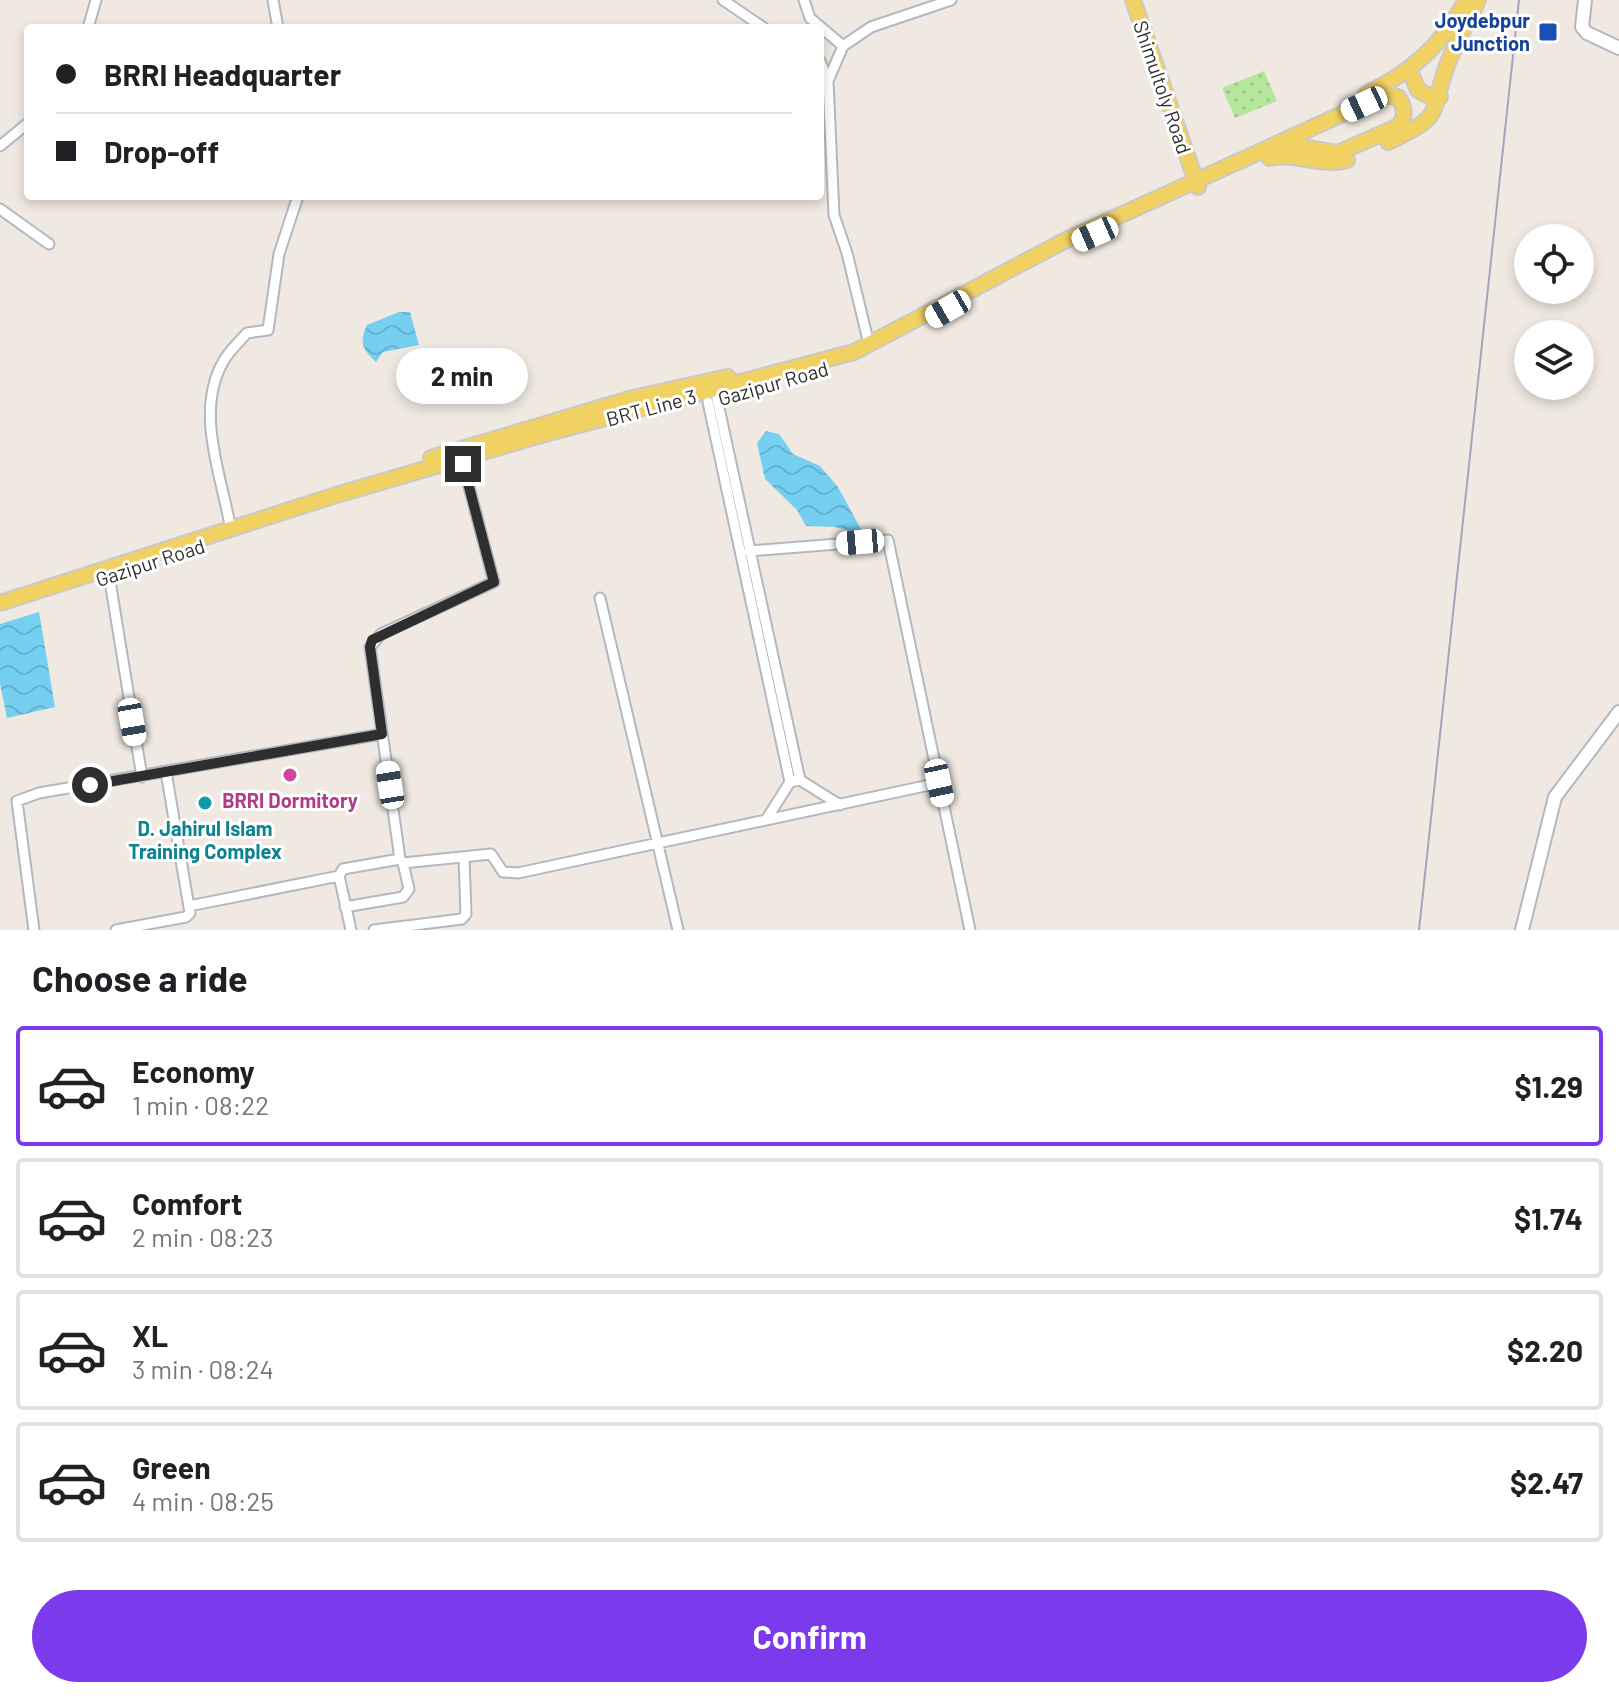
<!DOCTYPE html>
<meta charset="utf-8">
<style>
:root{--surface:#fff;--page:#f6f6f6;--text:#202124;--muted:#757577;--line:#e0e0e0;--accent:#7c3aed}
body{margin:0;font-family:Barlow,sans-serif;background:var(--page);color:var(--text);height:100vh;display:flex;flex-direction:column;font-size:30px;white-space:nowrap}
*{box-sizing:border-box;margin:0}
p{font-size:26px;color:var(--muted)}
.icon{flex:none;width:44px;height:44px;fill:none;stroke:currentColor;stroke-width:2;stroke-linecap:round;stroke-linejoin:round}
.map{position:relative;height:930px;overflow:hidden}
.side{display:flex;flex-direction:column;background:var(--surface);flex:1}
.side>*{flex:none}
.hud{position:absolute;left:24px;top:24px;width:800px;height:176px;border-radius:8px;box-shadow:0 4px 12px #0003;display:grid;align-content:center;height:176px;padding:0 32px;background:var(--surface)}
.fabs{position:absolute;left:1514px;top:224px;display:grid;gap:16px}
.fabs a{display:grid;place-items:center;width:80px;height:80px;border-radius:50%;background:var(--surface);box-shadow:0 4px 12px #0003;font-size:40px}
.end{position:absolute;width:36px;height:36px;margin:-18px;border:10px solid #2e2e2e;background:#fff;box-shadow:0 0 0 4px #fff}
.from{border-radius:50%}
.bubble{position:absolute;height:56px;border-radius:28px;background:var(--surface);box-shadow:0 4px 12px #0003;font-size:26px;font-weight:700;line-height:56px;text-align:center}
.car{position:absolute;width:24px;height:48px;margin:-24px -12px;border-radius:10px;box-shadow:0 0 6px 2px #0007;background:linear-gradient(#fff 24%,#345 0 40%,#fff 0 76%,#345 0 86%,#fff 0)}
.hud b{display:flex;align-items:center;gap:28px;height:76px;font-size:30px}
.hud b+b{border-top:2px solid var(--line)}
.hud i{width:20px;height:20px;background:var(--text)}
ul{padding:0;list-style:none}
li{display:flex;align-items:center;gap:24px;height:120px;margin:0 16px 12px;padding:0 16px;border:4px solid var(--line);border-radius:8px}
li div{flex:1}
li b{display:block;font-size:30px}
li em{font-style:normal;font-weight:700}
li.selected{border-color:var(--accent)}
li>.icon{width:72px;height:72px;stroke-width:1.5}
h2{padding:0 32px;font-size:36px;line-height:96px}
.button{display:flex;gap:16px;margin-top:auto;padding:16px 32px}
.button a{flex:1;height:92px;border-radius:48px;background:var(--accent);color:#fff;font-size:32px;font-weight:700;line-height:92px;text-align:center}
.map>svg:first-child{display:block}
.green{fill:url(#green-dots)}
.water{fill:url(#water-waves)}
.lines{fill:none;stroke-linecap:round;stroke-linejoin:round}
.street-casing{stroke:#b4b7c1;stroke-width:13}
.secondary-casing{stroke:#b4b7c1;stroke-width:16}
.primary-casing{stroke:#c9c9c9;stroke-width:18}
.street{stroke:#fff;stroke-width:9}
.secondary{stroke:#fff;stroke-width:12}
.primary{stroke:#f2d163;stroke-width:14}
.rail{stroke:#a3a6b8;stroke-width:2}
.route{stroke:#2e2e2e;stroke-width:10}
.transit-dot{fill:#1a4fb4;stroke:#fff;stroke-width:3}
.hotel-dot{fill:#d1479c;stroke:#fff;stroke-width:3}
.culture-dot{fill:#0f9aa8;stroke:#fff;stroke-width:3}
.labels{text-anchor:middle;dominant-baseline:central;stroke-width:6;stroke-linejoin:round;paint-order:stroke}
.transit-label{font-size:20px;font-weight:bold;fill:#164399;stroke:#fff;text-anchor:end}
.street-label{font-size:20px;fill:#2e2e2e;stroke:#fff}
.hotel-label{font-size:20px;font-weight:bold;fill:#b23c85;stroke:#fff}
.culture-label{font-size:20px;font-weight:bold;fill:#0d838f;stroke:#fff}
</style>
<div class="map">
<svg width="1619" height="930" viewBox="0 0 1619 930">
<defs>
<pattern id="green-dots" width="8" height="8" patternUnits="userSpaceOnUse" patternTransform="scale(2)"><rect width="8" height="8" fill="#b6e59e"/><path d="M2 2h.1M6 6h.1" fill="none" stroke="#9dc588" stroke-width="1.8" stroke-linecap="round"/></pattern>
<pattern id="water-waves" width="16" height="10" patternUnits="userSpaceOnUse" patternTransform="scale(2)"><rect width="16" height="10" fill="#75cff0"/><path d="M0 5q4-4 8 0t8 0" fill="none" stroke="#66b2ce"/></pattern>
</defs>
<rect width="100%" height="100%" fill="#efe9e1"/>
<path class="green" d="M 1264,71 L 1277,101 L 1235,118 L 1222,88 Z"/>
<path class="water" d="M 399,312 L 410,312 L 419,345 L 383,352 L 376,362 C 362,349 359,343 367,325 Z
M 766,431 L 779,434 L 793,454 L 820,466 L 838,487 L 863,533 L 834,527 L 806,526 L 797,510 L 765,479 L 757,443 Z
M 39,612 L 55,707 L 7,718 L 0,683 L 0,624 Z"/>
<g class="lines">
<g class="street-casing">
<path id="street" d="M 273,0 L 278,28
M 723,0 L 764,28
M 804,0 L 810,18 L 843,46
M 88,28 L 96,0
M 820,61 L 828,81
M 0,146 L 28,123
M 0,209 L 49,244
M 867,336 L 847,253 L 834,215 L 828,81 L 843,46 L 871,27 L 951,0
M 717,399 L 800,780
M 708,402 L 790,782
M 229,520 C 219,469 196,410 223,362 C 228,352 239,342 247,333 L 268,330 L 279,254 L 298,196
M 749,551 L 888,540 L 970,930
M 109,575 L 142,777
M 600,598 L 678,930
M 766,820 L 790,782 L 800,780 L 840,805
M 400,859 L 403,863 L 491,854 L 503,872 L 518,873 L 939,783
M 189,906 L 339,876
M 345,907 L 403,897 L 409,889 L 403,863
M 34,930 L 17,801 L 39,793 L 382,734
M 116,930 L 186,917 L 190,913 L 166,772
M 351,930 L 339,876 L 343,869 L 400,859 L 370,647 L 381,634 L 494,582 L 463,464
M 374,930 L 462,919 L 466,914 L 464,858"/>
</g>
<g class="secondary-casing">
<path id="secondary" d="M 1585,0 L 1582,27 L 1587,33 L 1619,48
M 1522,930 L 1555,797 L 1619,712"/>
</g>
<g class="primary-casing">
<path id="primary" d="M 1133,0 L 1198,187
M 1410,71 L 1418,90 L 1433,98 L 1440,97
M 1366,94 C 1412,72 1442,45 1466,0
M 1388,142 C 1447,115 1428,115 1448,63 C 1456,41 1469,21 1478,0
M 1269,158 C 1296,152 1321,167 1347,160
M 431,458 L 633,398 L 728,377
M 0,603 L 333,496 L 541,435 L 854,352 L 1066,240 L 1384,95 L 1398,97 C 1405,107 1406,116 1399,126 L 1338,153 L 1292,145 L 1276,147"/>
</g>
<use href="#street" class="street"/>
<use href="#secondary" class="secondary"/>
<use href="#primary" class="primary"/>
<path class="rail" d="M 1419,930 L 1519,0"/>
</g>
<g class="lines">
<path class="route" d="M 90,785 L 382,734 L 370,647 L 372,640 L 494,582 L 463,464"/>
</g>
<rect class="transit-dot" x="1538" y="22" width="20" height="20" rx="4"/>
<circle class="hotel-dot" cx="290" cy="775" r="8"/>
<circle class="culture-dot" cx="205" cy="803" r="8"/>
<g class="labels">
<g class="transit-label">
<text x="1530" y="20">Joydebpur<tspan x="1530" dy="23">Junction</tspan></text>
</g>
<g class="street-label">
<text transform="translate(1163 87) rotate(71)">Shimultoly Road</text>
<text transform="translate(773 383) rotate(-16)">Gazipur Road</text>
<text transform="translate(651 407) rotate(-15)">BRT Line 3</text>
<text transform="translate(150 562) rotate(-18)">Gazipur Road</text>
</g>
<g class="hotel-label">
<text x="290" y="800">BRRI Dormitory</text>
</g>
<g class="culture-label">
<text x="205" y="828">D. Jahirul Islam<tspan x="205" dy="23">Training Complex</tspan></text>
</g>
</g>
</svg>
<div class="fabs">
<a><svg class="icon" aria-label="locate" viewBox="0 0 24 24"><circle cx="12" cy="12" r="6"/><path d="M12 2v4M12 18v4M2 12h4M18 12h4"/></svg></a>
<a><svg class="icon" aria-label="layers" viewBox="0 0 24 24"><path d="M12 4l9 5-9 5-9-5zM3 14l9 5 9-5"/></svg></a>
</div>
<i class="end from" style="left:90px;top:785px"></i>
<i class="end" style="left:463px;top:464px"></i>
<div class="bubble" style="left:396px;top:348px;width:132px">2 min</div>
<i class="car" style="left:1364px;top:104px;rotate:245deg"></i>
<i class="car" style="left:1095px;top:234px;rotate:246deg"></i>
<i class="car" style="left:948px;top:309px;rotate:240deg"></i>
<i class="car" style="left:860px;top:542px;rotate:265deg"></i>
<i class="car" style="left:132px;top:722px;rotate:170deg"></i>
<i class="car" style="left:939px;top:783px;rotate:168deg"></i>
<i class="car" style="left:390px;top:785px;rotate:351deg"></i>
<div class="hud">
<b><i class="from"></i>BRRI Headquarter</b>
<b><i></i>Drop-off</b>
</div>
</div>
<section class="side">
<h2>Choose a ride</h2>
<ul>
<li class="selected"><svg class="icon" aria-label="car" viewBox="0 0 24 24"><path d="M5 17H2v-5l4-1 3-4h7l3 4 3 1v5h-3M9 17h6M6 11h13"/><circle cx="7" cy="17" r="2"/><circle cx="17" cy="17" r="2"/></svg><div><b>Economy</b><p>1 min · 08:22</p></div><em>$1.29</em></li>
<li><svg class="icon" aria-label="car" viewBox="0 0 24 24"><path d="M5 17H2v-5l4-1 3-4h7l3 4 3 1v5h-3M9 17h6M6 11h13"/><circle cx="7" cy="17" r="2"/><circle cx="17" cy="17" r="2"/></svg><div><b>Comfort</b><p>2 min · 08:23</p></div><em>$1.74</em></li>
<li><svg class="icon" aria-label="car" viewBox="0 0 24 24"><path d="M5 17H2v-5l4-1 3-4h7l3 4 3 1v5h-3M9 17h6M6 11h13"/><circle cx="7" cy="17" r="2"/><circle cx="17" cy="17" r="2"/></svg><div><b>XL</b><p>3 min · 08:24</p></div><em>$2.20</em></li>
<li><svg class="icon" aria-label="car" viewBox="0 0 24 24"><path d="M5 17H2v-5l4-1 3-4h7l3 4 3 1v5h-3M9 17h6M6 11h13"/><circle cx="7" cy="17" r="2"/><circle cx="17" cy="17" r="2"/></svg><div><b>Green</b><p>4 min · 08:25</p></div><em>$2.47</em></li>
</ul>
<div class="button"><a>Confirm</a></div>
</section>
